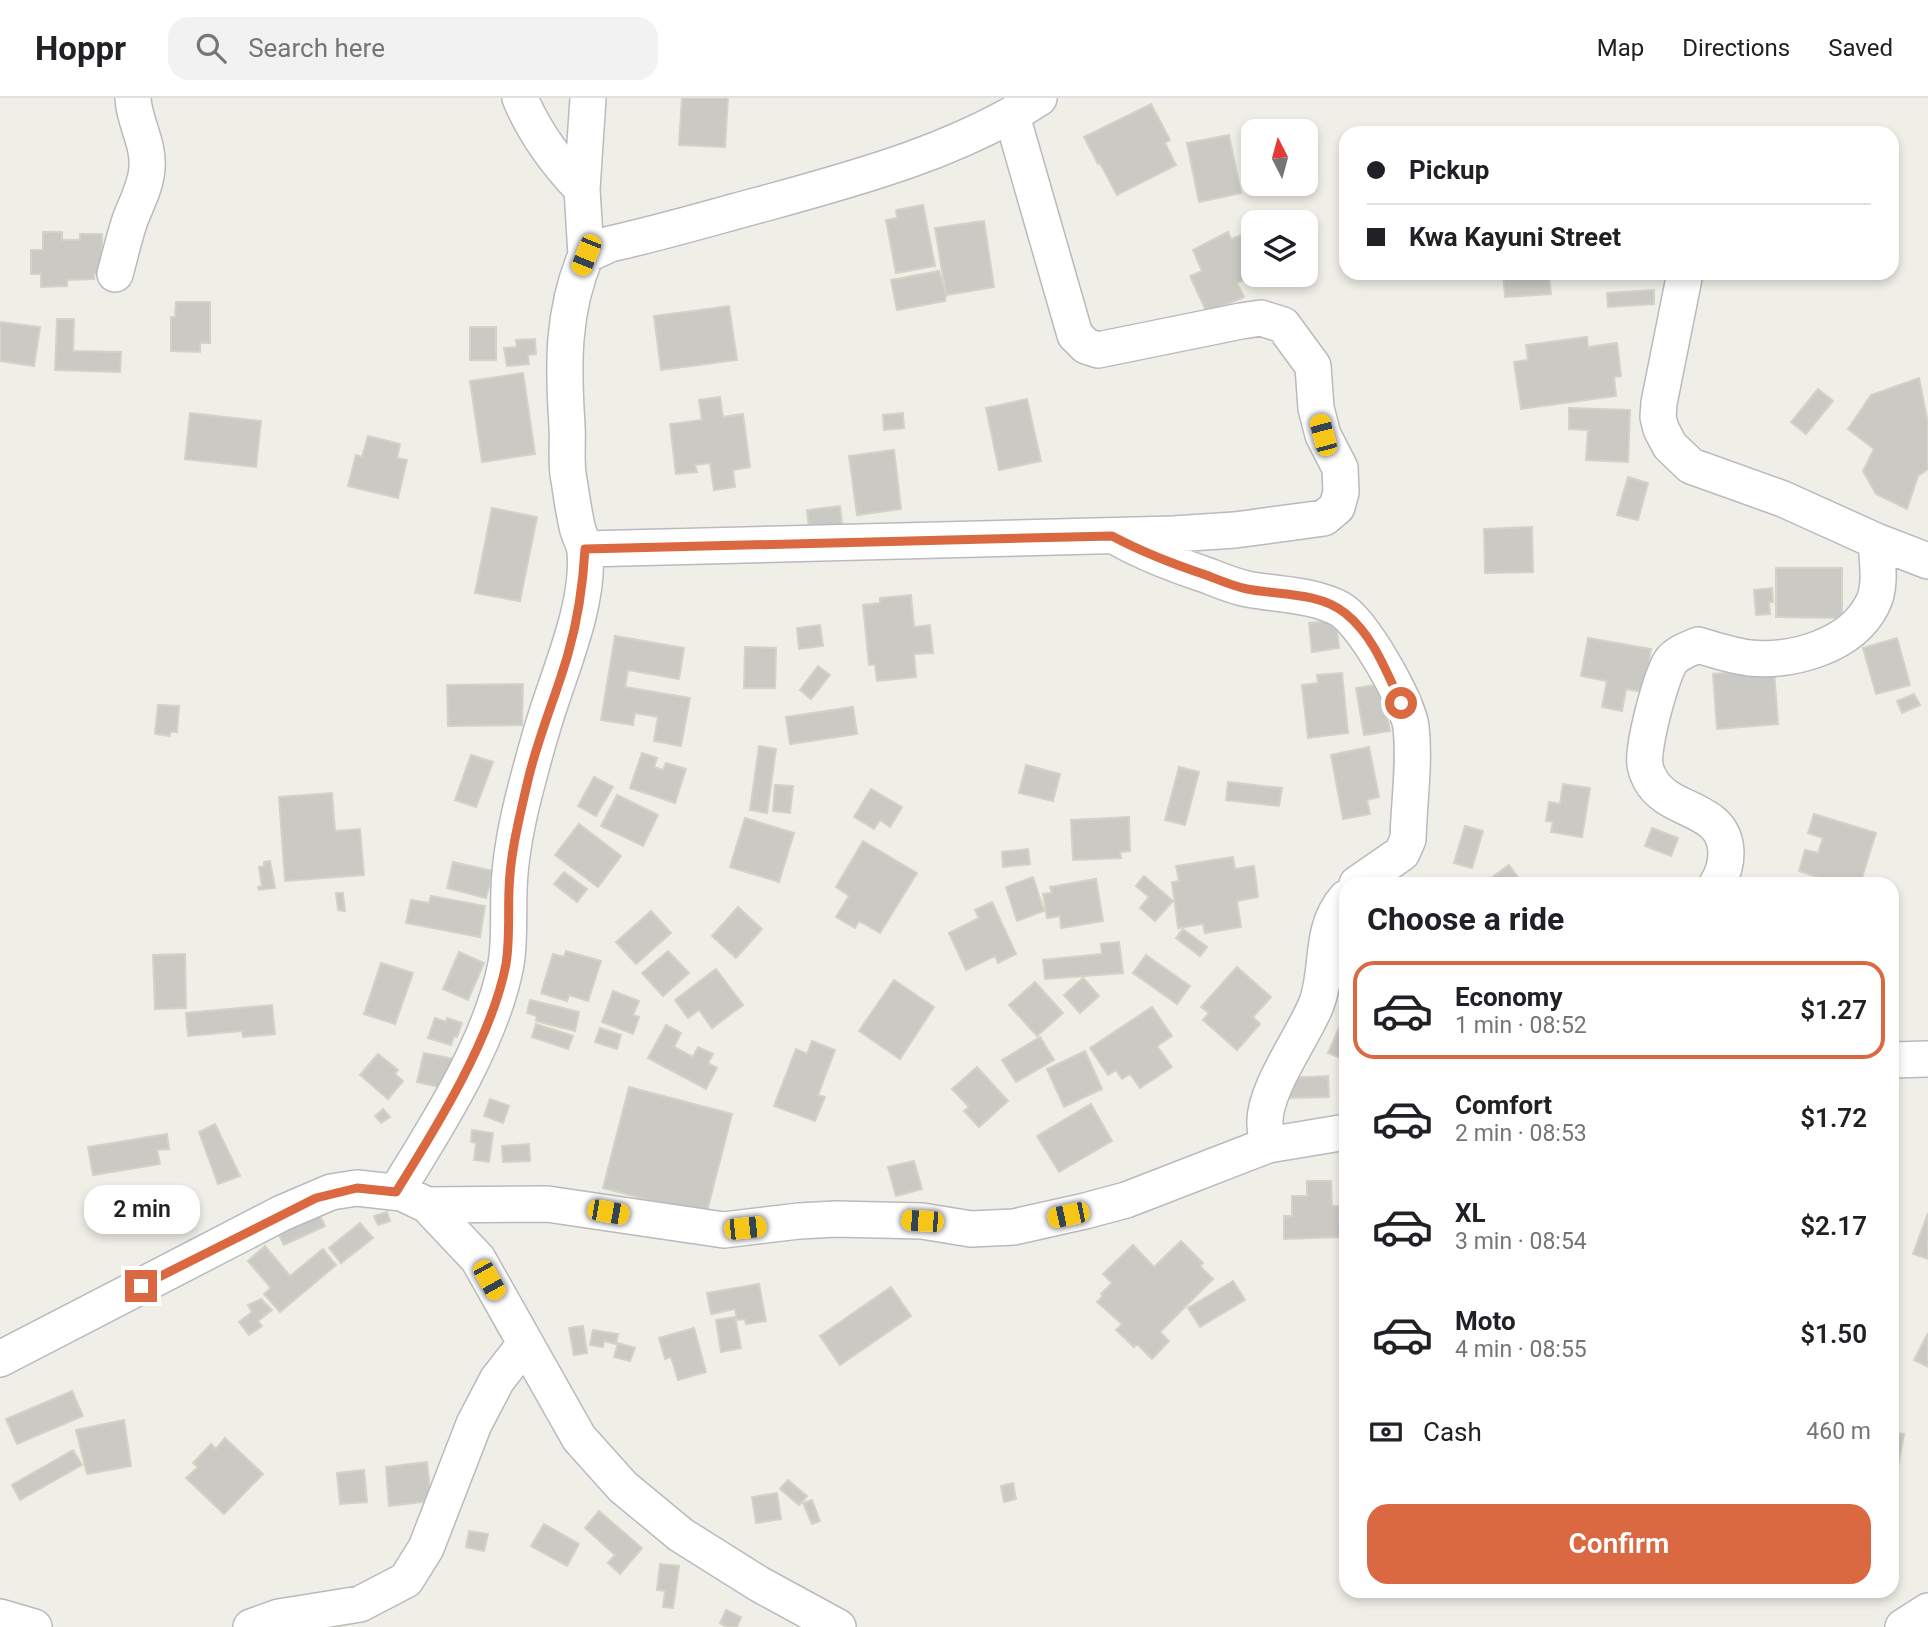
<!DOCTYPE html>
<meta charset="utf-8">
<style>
:root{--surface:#fff;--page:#f2f2f2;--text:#202124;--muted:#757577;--line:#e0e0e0;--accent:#da6942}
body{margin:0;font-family:Roboto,sans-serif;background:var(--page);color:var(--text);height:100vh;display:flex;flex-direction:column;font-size:26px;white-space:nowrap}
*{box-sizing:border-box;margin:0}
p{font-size:23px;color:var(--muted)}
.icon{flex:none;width:38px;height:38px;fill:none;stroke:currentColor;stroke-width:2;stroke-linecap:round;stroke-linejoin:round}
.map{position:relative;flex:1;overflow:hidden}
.drawer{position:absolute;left:1339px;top:779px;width:560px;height:721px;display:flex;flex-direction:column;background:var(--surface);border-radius:21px;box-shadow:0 4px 10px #0003}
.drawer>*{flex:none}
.banner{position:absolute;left:1339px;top:28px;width:560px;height:154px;border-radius:21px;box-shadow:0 4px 10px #0003;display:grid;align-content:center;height:154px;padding:0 28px;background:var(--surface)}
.needle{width:46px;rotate:354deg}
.buttons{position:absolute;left:1241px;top:21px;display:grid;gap:14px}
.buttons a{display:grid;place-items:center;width:77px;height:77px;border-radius:14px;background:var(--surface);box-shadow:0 4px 10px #0003;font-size:35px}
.end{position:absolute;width:32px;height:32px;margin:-16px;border:9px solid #da6942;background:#fff;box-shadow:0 0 0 4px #fff}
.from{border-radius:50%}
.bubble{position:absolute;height:49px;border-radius:21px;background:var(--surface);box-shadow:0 4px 10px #0003;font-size:23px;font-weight:600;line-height:49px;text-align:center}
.car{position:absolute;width:21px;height:42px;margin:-21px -10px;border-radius:9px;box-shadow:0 0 5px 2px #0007;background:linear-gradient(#f5c518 24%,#345 0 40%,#f5c518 0 76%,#345 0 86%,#f5c518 0)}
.banner b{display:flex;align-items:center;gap:24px;height:66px;font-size:26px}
.banner b+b{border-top:2px solid var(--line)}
.banner i{width:18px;height:18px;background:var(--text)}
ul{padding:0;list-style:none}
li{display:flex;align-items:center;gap:21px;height:98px;margin:0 14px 10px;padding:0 14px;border:4px solid transparent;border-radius:21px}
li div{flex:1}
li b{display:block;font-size:26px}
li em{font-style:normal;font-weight:600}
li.active{border-color:var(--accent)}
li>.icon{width:63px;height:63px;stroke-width:1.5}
h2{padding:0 28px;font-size:32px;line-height:84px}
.pay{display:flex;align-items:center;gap:18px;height:77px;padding:0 28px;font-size:26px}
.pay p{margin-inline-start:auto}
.button{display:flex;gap:14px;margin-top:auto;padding:14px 28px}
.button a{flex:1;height:80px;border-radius:21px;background:var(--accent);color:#fff;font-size:28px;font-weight:600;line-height:80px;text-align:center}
header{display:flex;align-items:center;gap:42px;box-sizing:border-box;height:98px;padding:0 35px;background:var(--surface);border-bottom:2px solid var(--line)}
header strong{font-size:33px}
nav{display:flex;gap:38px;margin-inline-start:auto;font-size:24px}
.search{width:490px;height:63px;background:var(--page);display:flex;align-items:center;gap:18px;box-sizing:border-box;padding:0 24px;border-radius:21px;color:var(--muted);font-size:26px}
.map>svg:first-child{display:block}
.building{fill:#cbc9c4;stroke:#d3d2c6;stroke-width:2}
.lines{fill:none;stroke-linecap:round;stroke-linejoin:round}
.minor-casing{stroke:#b9babf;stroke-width:38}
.minor{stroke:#fff;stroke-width:35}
.route{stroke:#da6942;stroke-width:9}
</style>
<header>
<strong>Hoppr</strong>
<div class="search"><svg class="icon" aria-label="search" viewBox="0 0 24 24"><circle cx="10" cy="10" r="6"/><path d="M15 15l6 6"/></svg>Search here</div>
<nav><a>Map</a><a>Directions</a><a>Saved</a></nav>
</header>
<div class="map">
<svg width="1928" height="1529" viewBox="0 0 1928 1529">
<rect width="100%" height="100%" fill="#efefe7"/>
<path class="building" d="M 682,0 L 728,0 L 725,49 L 679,47 Z
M 1151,6 L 1170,42 L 1165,45 L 1176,67 L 1117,97 L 1100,65 L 1098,66 L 1084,39 Z
M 1229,37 L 1241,95 L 1199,104 L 1187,45 Z
M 923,107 L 935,168 L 896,175 L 886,122 L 897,120 L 896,112 Z
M 984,123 L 994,189 L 946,197 L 935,130 Z
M 43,134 L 62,134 L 62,142 L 80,142 L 80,136 L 102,136 L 102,176 L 94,176 L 94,181 L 67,182 L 67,188 L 41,189 L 41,176 L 31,176 L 31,152 L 43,152 Z
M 1228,134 L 1231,141 L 1242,137 L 1247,148 L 1252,145 L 1253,177 L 1257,177 L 1237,185 L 1244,199 L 1207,215 L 1190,178 L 1202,173 L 1193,152 Z
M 939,173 L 946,197 L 945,203 L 897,212 L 891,182 Z
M 1503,175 L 1567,175 L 1567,177 L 1549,178 L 1551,196 L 1505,199 Z
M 1654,192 L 1654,206 L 1608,209 L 1607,195 Z
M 176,204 L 210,204 L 210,245 L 200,245 L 200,254 L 171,253 L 171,219 L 175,219 Z
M 729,208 L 737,262 L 661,272 L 654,218 Z
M 57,221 L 74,221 L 73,253 L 121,254 L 120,274 L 55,272 Z
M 0,224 L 40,229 L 34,268 L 0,263 Z
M 470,229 L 496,229 L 496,262 L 470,262 Z
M 1587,239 L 1588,249 L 1617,245 L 1621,278 L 1614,279 L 1616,298 L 1521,311 L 1514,264 L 1528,262 L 1526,247 Z
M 535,241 L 536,256 L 528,257 L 529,266 L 507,268 L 504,250 L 517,249 L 516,242 Z
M 523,275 L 535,356 L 482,364 L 470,283 Z
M 1919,280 L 1928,325 L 1928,371 L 1918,378 L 1907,411 L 1876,396 L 1863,373 L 1874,351 L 1848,331 L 1871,297 Z
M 1818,291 L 1833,303 L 1806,336 L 1791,324 Z
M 720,299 L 723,319 L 743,316 L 750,369 L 733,372 L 735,389 L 714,392 L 710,365 L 695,367 L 697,374 L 676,376 L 670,326 L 702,322 L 699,302 Z
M 1027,301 L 1041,363 L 999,372 L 986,310 Z
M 1569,310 L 1630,312 L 1628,364 L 1586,362 L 1588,332 L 1569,331 Z
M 190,315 L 261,323 L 256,369 L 185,361 Z
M 903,315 L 904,330 L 884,332 L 883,317 Z
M 368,338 L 400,346 L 397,360 L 407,362 L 398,400 L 348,388 L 356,357 L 362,359 Z
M 894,352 L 901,411 L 857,417 L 849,358 Z
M 1628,379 L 1648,385 L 1638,422 L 1617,417 Z
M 840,408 L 842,427 L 809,431 L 807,412 Z
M 492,410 L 537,419 L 520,503 L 475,495 Z
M 1532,429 L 1533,474 L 1485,475 L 1484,431 Z
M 1776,470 L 1842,470 L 1842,520 L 1776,519 Z
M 1772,490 L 1773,504 L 1769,504 L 1770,516 L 1756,517 L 1754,492 Z
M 911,497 L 914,529 L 930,527 L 933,555 L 914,556 L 916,579 L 877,583 L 875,566 L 869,567 L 863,507 L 880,505 L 880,500 Z
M 1336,522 L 1339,550 L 1312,554 L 1309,525 Z
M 820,527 L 823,548 L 799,551 L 797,530 Z
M 615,538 L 684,550 L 679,581 L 628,572 L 625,589 L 690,600 L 681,648 L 654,643 L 658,619 L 635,615 L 633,627 L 601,622 Z
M 1588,540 L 1651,551 L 1643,594 L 1626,591 L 1622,613 L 1602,609 L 1607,583 L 1581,578 Z
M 1897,540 L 1910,587 L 1876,596 L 1863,550 Z
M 745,549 L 776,550 L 775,590 L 744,590 Z
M 818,568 L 830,577 L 811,601 L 800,592 Z
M 1774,572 L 1778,626 L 1717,631 L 1713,576 Z
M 1342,575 L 1348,635 L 1308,640 L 1302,587 L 1318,585 L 1317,577 Z
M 523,586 L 522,627 L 448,628 L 447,587 Z
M 1382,586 L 1390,633 L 1364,637 L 1356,590 Z
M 1914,596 L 1920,607 L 1902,615 L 1897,603 Z
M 158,607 L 179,608 L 177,634 L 170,634 L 170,638 L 155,636 Z
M 853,609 L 857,636 L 790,646 L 786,619 Z
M 759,648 L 776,651 L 767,715 L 750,712 Z
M 1369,649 L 1379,699 L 1367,702 L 1370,716 L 1343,721 L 1331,657 Z
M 642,655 L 657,660 L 654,669 L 663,672 L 666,665 L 686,671 L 675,705 L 630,690 Z
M 471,657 L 493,664 L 476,709 L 455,702 Z
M 1026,667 L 1060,676 L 1053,703 L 1019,695 Z
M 1179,669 L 1199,674 L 1185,727 L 1165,722 Z
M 594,679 L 613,689 L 596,718 L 578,708 Z
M 1228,684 L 1282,690 L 1279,708 L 1226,702 Z
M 1563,686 L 1590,690 L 1582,739 L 1551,734 L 1553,724 L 1546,723 L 1549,704 L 1560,706 Z
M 775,687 L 793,688 L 790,715 L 773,713 Z
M 871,691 L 902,709 L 890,729 L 880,722 L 874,731 L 854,719 Z
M 332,695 L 335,733 L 360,731 L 364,777 L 285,783 L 279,699 Z
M 617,697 L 658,717 L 643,748 L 601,728 Z
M 1814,716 L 1876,735 L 1860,786 L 1839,786 L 1799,773 L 1805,752 L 1818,755 L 1823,740 L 1808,735 Z
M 1129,719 L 1130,753 L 1120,754 L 1121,760 L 1073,762 L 1071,722 Z
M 745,720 L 794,735 L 779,784 L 730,769 Z
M 579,726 L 621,758 L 598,789 L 555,757 Z
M 1465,728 L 1483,733 L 1472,770 L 1454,765 Z
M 1652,730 L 1678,740 L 1671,758 L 1645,748 Z
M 863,743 L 917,775 L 880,835 L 859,823 L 855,830 L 836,819 L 849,798 L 836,789 Z
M 1028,751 L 1030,766 L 1003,769 L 1002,754 Z
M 1233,759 L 1235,771 L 1254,768 L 1258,799 L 1237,803 L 1241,829 L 1205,835 L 1203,826 L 1178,830 L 1172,784 L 1179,783 L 1176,768 Z
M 270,763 L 275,790 L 259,792 L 258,789 L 262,788 L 259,769 L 264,768 L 264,764 Z
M 453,764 L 493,773 L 486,800 L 447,790 Z
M 1509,767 L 1523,786 L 1483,786 Z
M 564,774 L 587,791 L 577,804 L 554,786 Z
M 1144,778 L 1173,803 L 1155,823 L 1140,810 L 1149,799 L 1136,788 Z
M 1033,779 L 1044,813 L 1017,823 L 1006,789 Z
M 1096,781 L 1103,823 L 1061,830 L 1060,818 L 1047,820 L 1043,796 L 1052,795 L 1050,789 Z
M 336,795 L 343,795 L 345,813 L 338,812 Z
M 431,798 L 485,808 L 480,839 L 406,825 L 411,802 L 429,805 Z
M 992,804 L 1016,856 L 998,865 L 995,858 L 966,872 L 949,835 L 979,820 L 975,812 Z
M 738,809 L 762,831 L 736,860 L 712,838 Z
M 651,813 L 671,835 L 636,866 L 616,844 Z
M 1183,831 L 1207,849 L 1200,858 L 1176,840 Z
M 1119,844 L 1123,875 L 1045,881 L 1043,862 L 1102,856 L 1101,846 Z
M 566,853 L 601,863 L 588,903 L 569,897 L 567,903 L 541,895 L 553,856 L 564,859 Z
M 668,853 L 689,875 L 663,898 L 642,875 Z
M 459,854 L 484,865 L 468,902 L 443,891 Z
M 185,856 L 186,910 L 155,911 L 153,857 Z
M 1146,857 L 1190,888 L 1177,906 L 1133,875 Z
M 381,865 L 413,875 L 395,926 L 364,916 Z
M 1237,869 L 1271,899 L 1253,919 L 1260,926 L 1237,952 L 1203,922 L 1209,915 L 1201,909 Z
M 716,871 L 743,907 L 712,930 L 699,912 L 688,920 L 675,902 Z
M 1083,880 L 1099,898 L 1080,915 L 1064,897 Z
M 894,882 L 934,909 L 900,961 L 859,933 Z
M 1035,884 L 1063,915 L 1037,938 L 1009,907 Z
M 613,893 L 639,903 L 633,917 L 639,919 L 633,936 L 602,924 Z
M 530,902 L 579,914 L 575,933 L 536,923 L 537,918 L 527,915 Z
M 272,907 L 275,936 L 243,939 L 242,933 L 188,938 L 186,915 Z
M 1152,909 L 1172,938 L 1157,948 L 1172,969 L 1140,990 L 1130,976 L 1122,981 L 1116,972 L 1108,977 L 1090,950 Z
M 1346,914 L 1346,962 L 1328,955 Z
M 435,920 L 446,924 L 447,920 L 462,925 L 457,939 L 454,938 L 451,947 L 428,940 Z
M 536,926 L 573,938 L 568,951 L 532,939 Z
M 666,927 L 681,935 L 674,949 L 693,959 L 698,949 L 713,956 L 708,965 L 717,970 L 706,991 L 648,960 Z
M 600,930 L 621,937 L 617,951 L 595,944 Z
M 1040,939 L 1054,962 L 1016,984 L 1002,962 Z
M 812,943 L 835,952 L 818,997 L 825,999 L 815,1023 L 774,1008 L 796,951 L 807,956 Z
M 1085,953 L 1102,991 L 1064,1009 L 1047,971 Z
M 424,955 L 454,961 L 448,991 L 417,984 Z
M 378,956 L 398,972 L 395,976 L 403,983 L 388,1001 L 360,977 Z
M 977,969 L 1008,1003 L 979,1029 L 964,1013 L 969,1009 L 952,991 Z
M 1328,978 L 1329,999 L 1287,1000 L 1286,980 Z
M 629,989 L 732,1016 L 706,1117 L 603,1090 Z
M 490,1001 L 509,1008 L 503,1025 L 484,1018 Z
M 1091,1006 L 1112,1043 L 1059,1074 L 1037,1038 Z
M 383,1011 L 390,1019 L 381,1025 L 375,1018 Z
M 215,1026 L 240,1078 L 218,1086 L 199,1034 Z
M 472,1032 L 493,1035 L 489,1064 L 474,1062 L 476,1045 L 471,1044 Z
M 167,1036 L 169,1051 L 157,1052 L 160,1066 L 93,1077 L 88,1049 Z
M 529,1046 L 530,1063 L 503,1064 L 502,1048 Z
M 914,1063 L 922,1091 L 896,1098 L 888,1069 Z
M 1307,1083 L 1331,1083 L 1332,1108 L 1339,1108 L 1340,1139 L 1284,1141 L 1284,1118 L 1292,1118 L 1292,1098 L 1307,1098 Z
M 318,1113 L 325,1128 L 284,1147 L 277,1133 Z
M 387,1114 L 390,1123 L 378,1127 L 374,1118 Z
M 1928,1115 L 1928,1161 L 1913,1156 Z
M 360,1125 L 373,1140 L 341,1165 L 329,1150 Z
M 1181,1143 L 1203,1165 L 1200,1168 L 1213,1181 L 1160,1234 L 1169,1243 L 1152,1261 L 1137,1246 L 1134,1249 L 1116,1232 L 1122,1226 L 1097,1204 L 1103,1198 L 1101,1196 L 1112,1185 L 1103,1176 L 1133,1147 L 1154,1169 Z
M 265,1148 L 290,1178 L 323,1151 L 336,1167 L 280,1214 L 264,1196 L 271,1190 L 248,1163 Z
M 1233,1183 L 1245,1202 L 1200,1229 L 1188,1210 Z
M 759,1186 L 766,1223 L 746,1226 L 745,1221 L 737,1222 L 735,1211 L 711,1216 L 707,1195 Z
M 891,1189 L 911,1218 L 840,1267 L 820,1238 Z
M 261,1201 L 272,1212 L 258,1223 L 262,1228 L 249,1237 L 239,1224 L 252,1214 L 248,1207 Z
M 735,1219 L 741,1250 L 721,1254 L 716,1222 Z
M 583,1228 L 587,1255 L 574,1257 L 569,1230 Z
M 694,1230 L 706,1274 L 678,1282 L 671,1259 L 665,1261 L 659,1240 Z
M 593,1232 L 618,1236 L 616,1246 L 604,1243 L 603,1249 L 590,1247 Z
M 1928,1235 L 1928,1269 L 1914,1262 Z
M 618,1245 L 635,1250 L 630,1263 L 614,1259 Z
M 72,1293 L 83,1318 L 17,1346 L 6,1321 Z
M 124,1322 L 131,1368 L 87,1376 L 76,1332 Z
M 1892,1334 L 1904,1336 L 1895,1385 L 1892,1385 Z
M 225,1340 L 263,1376 L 224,1416 L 186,1380 L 198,1369 L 193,1365 L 211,1346 L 216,1351 Z
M 73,1352 L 82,1367 L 20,1402 L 12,1387 Z
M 427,1364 L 431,1403 L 389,1408 L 386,1369 Z
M 364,1372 L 367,1404 L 340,1406 L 337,1375 Z
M 788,1382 L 807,1398 L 799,1407 L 780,1391 Z
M 1013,1385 L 1016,1401 L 1004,1404 L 1001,1388 Z
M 777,1395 L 781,1421 L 756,1425 L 752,1399 Z
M 812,1402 L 820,1423 L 812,1426 L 803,1405 Z
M 599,1413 L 642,1450 L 620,1476 L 608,1465 L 615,1457 L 585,1430 Z
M 544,1426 L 579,1446 L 567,1468 L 531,1448 Z
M 469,1433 L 488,1436 L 484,1453 L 466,1449 Z
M 660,1466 L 679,1468 L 673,1510 L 663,1509 L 665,1493 L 657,1492 Z
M 726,1512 L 741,1519 L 737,1529 L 726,1529 L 720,1525 Z"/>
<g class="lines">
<g class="minor-casing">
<path id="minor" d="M 520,0 C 535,36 556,64 582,91
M 586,157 L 582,91 L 588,0
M 1685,175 L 1659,305 L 1658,319 L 1661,331 L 1670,348 L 1691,368 L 1783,401 L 1876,443 L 1928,463
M 115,176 C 120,158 124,140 130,122 C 136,106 146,88 147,70 C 149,45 134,24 133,0
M 1118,440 C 1146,456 1176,467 1206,477 C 1219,482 1233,488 1247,491 C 1278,497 1311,496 1340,511 C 1363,524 1408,604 1411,629 C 1415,665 1409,704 1408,741 L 1402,755 L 1357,786
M 585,451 L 1174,436 L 1235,432 L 1324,420 L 1337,409 L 1341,394 L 1340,370 L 1323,337 L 1316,310 L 1313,268 L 1283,227 L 1261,220 L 1241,223 L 1098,252 L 1086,248 L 1075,237 L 1012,18
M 1717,786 C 1723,776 1726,767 1726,755 C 1725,707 1669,717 1650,681 C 1648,677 1645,671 1645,666 C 1642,650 1661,577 1671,563 C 1677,555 1689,551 1698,547 C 1715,552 1733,558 1750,560 C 1793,564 1851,548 1872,507 C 1882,489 1877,463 1876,443
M 1892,962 L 1928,961
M 1268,1047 C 1267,1041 1265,1033 1265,1026 C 1263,993 1303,939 1316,907 C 1330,871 1318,832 1346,800
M 396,1094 C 437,1028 492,942 506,866 C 510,842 508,817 509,792 C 510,755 519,714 529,678 C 536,651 544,623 553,597 C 568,553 589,499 585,453 C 584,444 578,436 577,428 C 573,411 571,393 568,376 C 566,360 568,344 567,328 C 563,267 562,214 586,157 L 610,146 C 664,134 717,118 770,104 C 861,79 959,52 1039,0
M 427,1107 L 547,1106 L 724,1132 L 799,1123 L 836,1121 L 922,1123 L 971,1131 L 1014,1129 L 1085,1113 L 1126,1102 L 1268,1047 L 1346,1034
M 0,1261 L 282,1115 L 331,1094 L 357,1090 L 402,1095 L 427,1107 L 478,1161 L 579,1340 L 623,1389 L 681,1437 L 759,1486 L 838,1529
M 0,1519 L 34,1529
M 251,1529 L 279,1519 L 360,1506 L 406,1482 L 426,1450 L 474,1326 L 497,1282 L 525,1246
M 1903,1529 L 1928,1513"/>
</g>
<use href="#minor" class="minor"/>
</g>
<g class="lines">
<path class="route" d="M 141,1188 L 316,1100 L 357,1090 L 396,1094 C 436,1030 492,940 506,866 C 510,841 508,816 509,792 C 510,755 520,717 528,682 C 538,639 556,598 568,556 C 578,521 583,487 585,451 L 1112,438 C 1142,454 1173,466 1206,477 C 1219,482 1233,488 1247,491 C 1277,497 1319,494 1345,515 C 1373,537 1386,573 1401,605"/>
</g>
</svg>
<div class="buttons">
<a><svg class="needle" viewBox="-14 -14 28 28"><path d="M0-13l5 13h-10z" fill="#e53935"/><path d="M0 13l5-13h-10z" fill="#757577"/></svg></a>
<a><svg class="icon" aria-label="layers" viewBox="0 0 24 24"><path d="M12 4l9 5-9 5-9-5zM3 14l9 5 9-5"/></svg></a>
</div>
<i class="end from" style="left:1401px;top:605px"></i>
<i class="end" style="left:141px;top:1188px"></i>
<div class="bubble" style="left:84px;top:1087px;width:116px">2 min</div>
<i class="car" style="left:586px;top:157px;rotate:202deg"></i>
<i class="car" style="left:1323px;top:337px;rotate:345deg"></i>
<i class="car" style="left:608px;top:1114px;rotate:100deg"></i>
<i class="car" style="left:1068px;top:1117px;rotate:258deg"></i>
<i class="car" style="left:922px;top:1123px;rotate:273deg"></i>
<i class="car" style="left:745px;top:1130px;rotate:84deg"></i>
<i class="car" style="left:489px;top:1182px;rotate:151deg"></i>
<div class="banner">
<b><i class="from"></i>Pickup</b>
<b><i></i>Kwa Kayuni Street</b>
</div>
<section class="drawer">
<h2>Choose a ride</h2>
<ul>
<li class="active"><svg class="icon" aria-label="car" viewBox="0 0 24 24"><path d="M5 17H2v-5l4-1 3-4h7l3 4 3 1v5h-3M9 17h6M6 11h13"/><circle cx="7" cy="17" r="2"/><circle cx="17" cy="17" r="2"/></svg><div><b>Economy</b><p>1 min · 08:52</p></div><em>$1.27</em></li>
<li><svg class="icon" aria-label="car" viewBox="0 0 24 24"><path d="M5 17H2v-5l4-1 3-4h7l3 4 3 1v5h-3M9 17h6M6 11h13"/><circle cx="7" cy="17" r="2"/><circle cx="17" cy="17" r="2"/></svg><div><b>Comfort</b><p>2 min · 08:53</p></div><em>$1.72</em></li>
<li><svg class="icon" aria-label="car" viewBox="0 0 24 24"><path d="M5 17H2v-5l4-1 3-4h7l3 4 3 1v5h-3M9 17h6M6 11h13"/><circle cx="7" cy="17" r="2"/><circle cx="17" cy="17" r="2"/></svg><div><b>XL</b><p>3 min · 08:54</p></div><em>$2.17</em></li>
<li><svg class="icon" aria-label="car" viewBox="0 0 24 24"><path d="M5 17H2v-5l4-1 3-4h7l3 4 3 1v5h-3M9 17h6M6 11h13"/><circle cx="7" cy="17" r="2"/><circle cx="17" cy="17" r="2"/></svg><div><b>Moto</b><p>4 min · 08:55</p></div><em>$1.50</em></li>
</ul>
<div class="pay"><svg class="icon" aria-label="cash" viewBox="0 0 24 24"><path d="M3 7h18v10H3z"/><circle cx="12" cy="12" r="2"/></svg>Cash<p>460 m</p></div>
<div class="button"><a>Confirm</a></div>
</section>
</div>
